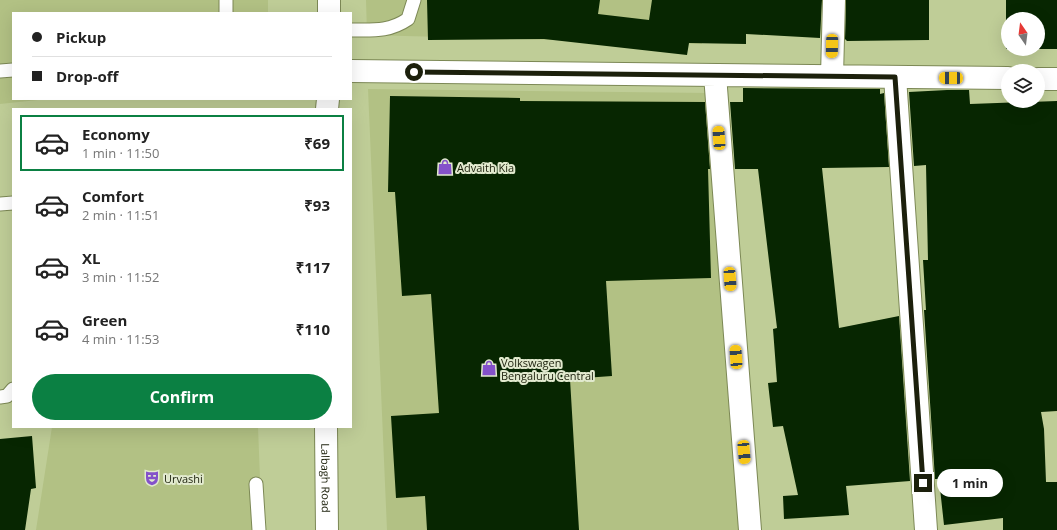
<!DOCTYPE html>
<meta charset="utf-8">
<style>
:root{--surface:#fff;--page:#f6f6f6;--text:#222;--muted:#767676;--line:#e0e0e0;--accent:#0b8043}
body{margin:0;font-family:"Open Sans",sans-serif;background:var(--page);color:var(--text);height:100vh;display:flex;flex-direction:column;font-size:15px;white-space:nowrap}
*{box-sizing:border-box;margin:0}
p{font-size:13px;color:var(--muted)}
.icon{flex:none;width:22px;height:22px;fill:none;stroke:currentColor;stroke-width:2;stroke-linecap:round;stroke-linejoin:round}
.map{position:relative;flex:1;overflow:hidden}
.drawer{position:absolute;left:12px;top:108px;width:340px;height:320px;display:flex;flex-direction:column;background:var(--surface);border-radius:0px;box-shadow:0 4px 16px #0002}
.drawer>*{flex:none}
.banner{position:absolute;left:12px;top:12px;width:340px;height:88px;border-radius:0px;box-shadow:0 4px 16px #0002;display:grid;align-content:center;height:88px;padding:0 20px;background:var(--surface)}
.needle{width:26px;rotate:346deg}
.fabs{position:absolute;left:1001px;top:12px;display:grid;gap:8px}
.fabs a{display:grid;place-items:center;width:44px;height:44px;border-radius:50%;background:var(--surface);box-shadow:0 4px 16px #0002;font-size:20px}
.end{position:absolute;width:18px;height:18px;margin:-9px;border:5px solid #1c200c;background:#fff;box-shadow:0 0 0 2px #fff}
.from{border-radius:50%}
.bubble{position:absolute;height:28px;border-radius:14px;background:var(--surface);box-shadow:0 4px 16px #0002;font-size:13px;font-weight:700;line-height:28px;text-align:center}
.car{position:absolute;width:12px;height:24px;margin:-12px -6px;border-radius:5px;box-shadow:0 0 3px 1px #0007;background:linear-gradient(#f5c518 24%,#345 0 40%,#f5c518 0 76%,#345 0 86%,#f5c518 0)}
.banner b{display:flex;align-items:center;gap:14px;height:38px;font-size:15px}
.banner b+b{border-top:1px solid var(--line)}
.banner i{width:10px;height:10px;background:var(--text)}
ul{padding:7px 0 0;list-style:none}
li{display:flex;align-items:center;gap:12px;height:56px;margin:0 8px 6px;padding:0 12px;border:2px solid transparent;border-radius:0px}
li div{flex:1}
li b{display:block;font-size:15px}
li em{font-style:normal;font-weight:700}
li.current{border-color:var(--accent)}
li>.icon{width:36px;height:36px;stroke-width:1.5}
.action{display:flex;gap:8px;margin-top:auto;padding:8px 20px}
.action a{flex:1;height:46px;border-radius:24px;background:var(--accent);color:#fff;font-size:16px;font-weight:700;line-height:46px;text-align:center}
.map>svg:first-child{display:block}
.built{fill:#b2c184}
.building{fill:#072601}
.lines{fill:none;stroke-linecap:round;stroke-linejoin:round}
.lane-casing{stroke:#7c8855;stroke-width:15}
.street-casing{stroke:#7c8855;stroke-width:24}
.secondary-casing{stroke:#7c8855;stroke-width:24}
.lane{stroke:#fff;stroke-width:13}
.street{stroke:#fff;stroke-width:22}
.secondary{stroke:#fff;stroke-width:22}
.route{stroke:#1c200c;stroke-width:5}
.labels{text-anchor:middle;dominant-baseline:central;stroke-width:4;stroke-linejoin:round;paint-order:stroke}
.poi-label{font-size:11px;fill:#1c200c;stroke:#e2eacf;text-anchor:start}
.street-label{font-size:11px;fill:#1c200c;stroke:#e2eacf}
</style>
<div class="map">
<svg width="1057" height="530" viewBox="0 0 1057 530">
<rect width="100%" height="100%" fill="#bfcd97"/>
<path class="built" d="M 0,0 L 268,0 L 268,13 L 13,13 L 13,99 L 47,99 L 0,104 Z
M 366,0 L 702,0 L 702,44 L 367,35 Z
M 368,89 L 710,93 L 739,530 L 387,530 Z
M 52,427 L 258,427 L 262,530 L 36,530 Z"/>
<path class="building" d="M 427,0 L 600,0 L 598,14 L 649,20 L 652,0 L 822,0 L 820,38 L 746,34 L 746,44 L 689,43 L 687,55 L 544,39 L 428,40 Z
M 846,0 L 929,0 L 929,40 L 847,41 L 845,39 Z
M 1006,0 L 1057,0 L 1057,49 L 1038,49 L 1038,19 L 1008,19 L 1008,49 L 1006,49 Z
M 743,88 L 880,89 L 880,94 L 884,93 L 889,167 L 822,168 L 839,328 L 899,316 L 910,481 L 846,486 L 849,515 L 784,519 L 783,496 L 798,495 L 783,426 L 773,427 L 768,383 L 777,382 L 773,329 L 777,328 L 758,169 L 735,169 L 730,102 L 743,102 Z
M 947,90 L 969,90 L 970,104 L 1057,101 L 1057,411 L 1041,412 L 1044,429 L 1046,482 L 1057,482 L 1057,530 L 1003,530 L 1003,518 L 944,525 L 939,479 L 935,479 L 924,310 L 926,310 L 923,260 L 928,260 L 926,165 L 914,166 L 909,92 Z
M 390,96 L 520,98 L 520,101 L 705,102 L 710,169 L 708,169 L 711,278 L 606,281 L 612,376 L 570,379 L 579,530 L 427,530 L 425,496 L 396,498 L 391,416 L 439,413 L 431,294 L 402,296 L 395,192 L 388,192 Z
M 32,436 L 36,488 L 31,489 L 25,530 L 0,530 L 0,439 Z"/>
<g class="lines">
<g class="lane-casing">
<path id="lane" d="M 226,0 L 226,13
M 351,30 C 373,30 389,32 408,19 L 414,0
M 0,71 L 13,70
M 0,204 L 13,203
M 0,397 L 7,396 L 13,389
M 256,484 L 259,530"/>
</g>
<g class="street-casing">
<path id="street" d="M 351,71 L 1008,78
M 715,75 L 750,530
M 832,76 L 834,0
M 895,77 L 926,530
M 1038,79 L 1057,79"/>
</g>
<g class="secondary-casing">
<g id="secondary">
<path d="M 329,0 L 329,13"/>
<path d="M 327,109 L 328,99"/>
<path id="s1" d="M 326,427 L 327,530"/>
</g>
</g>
<use href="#lane" class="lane"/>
<use href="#street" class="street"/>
<use href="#secondary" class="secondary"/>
</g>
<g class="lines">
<path class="route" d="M 414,72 L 895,77 L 923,483"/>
</g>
<defs>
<g id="shop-bare" transform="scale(1.2)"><path d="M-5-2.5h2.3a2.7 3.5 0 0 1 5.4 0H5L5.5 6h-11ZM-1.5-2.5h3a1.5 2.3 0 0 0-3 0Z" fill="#8451ca" stroke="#e2eacf" stroke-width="2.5" paint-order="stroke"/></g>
<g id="theatre-bare" transform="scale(1.2)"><path d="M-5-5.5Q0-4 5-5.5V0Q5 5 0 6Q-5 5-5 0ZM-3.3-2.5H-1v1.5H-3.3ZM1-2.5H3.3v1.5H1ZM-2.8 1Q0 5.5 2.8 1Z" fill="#8451ca" stroke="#e2eacf" stroke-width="2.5" paint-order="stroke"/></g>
</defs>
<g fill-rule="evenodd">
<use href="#shop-bare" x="445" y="167"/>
<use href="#shop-bare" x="489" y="368"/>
<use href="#theatre-bare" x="152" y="478"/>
</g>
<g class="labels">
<g class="poi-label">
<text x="457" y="167">Advaith Kia</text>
<text x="501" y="362">Volkswagen<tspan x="501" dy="13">Bengaluru Central</tspan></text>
<text x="164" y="478">Urvashi</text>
</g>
<g class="street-label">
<text stroke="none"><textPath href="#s1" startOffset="51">Lalbagh Road</textPath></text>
</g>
</g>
</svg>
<div class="fabs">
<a><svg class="needle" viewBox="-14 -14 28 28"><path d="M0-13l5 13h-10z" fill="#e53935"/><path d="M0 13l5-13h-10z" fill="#767676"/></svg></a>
<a><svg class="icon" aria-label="layers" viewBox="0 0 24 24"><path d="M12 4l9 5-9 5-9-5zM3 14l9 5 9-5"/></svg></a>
</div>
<i class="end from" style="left:414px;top:72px"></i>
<i class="end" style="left:923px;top:483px"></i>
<div class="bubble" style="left:937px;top:469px;width:66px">1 min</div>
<i class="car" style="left:832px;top:46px;rotate:181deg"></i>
<i class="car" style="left:951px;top:78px;rotate:271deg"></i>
<i class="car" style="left:719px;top:138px;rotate:356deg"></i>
<i class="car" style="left:730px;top:279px;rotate:176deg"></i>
<i class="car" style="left:736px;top:357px;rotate:356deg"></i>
<i class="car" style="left:744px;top:452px;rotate:175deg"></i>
<div class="banner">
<b><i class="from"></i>Pickup</b>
<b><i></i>Drop-off</b>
</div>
<section class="drawer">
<ul>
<li class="current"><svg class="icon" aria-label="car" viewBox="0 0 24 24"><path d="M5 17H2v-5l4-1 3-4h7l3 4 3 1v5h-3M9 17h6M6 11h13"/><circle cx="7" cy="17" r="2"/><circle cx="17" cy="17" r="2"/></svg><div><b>Economy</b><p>1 min · 11:50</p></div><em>₹69</em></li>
<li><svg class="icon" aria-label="car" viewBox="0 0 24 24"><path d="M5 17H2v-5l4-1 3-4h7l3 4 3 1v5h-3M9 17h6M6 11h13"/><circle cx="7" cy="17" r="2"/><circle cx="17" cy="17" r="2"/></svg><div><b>Comfort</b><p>2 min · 11:51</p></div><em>₹93</em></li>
<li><svg class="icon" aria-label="car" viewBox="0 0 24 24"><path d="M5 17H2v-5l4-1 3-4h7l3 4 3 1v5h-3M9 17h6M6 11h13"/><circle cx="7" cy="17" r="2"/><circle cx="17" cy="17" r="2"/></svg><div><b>XL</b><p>3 min · 11:52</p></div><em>₹117</em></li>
<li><svg class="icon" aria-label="car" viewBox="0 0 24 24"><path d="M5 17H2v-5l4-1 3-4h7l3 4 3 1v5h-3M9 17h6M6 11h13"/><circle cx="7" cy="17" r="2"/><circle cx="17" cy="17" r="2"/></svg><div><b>Green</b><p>4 min · 11:53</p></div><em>₹110</em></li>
</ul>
<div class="action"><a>Confirm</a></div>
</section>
</div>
